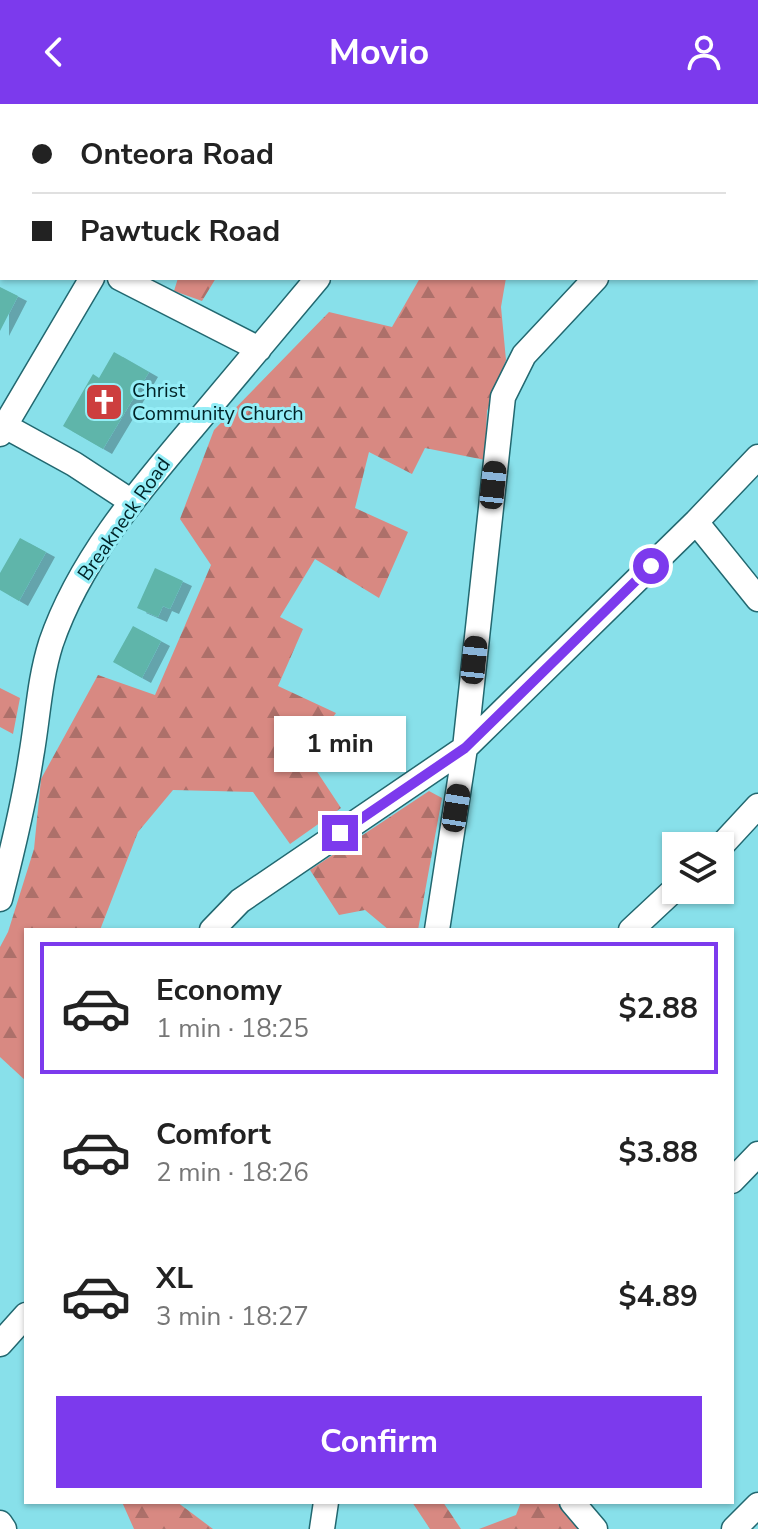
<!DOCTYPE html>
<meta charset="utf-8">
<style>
:root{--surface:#fff;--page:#f6f6f6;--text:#222;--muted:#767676;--line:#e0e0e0;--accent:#7c3aed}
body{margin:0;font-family:"Nunito Sans",sans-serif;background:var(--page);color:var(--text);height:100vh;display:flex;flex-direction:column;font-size:30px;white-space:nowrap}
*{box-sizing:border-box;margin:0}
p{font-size:26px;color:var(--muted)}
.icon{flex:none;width:44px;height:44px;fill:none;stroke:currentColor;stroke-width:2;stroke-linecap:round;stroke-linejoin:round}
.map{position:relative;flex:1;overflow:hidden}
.drawer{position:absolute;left:24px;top:824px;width:710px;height:576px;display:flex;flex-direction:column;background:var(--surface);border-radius:0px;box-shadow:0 2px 6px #0004}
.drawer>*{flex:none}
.top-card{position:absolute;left:0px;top:0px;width:758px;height:176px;box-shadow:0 2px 6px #0004;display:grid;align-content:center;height:176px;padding:0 32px;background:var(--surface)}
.fabs{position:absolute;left:662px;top:728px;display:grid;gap:16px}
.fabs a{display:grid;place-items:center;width:72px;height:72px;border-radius:0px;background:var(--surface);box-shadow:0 2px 6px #0004;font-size:40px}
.end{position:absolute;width:36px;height:36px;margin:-18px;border:10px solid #7c3aed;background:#fff;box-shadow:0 0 0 4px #fff}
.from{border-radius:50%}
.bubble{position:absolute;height:56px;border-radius:0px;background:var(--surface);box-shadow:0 2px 6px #0004;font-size:26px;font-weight:700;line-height:56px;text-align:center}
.car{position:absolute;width:24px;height:48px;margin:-24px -12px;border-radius:10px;box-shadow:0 0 6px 2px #0007;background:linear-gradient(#222 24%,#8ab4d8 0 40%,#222 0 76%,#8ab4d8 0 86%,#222 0)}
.top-card b{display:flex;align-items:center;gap:28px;height:76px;font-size:30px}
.top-card b+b{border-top:2px solid var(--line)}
.top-card i{width:20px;height:20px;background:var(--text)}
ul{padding:14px 0 0;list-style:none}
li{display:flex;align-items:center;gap:24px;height:132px;margin:0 16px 12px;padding:0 16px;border:4px solid transparent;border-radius:0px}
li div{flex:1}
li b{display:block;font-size:30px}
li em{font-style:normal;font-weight:700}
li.on{border-color:var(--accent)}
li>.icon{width:72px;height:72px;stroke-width:1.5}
.primary-button{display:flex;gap:16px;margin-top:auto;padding:16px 32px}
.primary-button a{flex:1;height:92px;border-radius:0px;background:var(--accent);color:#fff;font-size:32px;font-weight:700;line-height:92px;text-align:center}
header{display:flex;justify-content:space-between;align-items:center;height:104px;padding:0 32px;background:var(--accent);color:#fff;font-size:36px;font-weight:700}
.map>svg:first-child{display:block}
.forest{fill:url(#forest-firs)}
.building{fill:#5eb5aa;filter:url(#shadow)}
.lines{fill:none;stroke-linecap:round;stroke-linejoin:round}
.minor-casing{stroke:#226870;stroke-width:27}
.minor{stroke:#fff;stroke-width:24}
.route{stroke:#7c3aed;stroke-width:10}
.labels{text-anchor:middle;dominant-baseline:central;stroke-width:6;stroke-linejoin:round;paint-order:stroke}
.poi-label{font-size:20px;fill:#002327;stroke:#95eef7;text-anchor:start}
.street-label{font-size:20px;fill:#002327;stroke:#95eef7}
</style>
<header><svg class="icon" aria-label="back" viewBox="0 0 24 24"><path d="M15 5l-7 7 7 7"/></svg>Movio<svg class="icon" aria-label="person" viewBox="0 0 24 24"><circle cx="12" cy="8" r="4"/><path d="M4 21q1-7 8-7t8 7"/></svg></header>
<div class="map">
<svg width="758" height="1425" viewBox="0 0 758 1425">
<defs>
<pattern id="forest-firs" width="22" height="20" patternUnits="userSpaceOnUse" patternTransform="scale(2)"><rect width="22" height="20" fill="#d88982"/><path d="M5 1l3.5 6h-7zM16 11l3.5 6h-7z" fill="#ad706a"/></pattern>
<filter id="shadow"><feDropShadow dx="9" dy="5" stdDeviation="0" flood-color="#0004"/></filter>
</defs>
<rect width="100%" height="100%" fill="#88e0ea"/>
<path class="forest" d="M 178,174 L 216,174 L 202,197 L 174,187 Z
M 420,174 L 506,174 L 501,203 L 506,256 L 487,307 L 485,356 L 425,344 L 412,370 L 369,348 L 355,404 L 408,428 L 379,494 L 315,455 L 280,513 L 303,525 L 278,582 L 336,609 L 306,651 L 341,704 L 290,740 L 253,688 L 173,686 L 138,728 L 100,826 L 26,826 L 26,977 L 0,953 L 0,843 L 8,828 L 34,745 L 41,675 L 98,571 L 155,591 L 211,461 L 180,415 L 214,326 L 329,208 L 392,223 Z
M 0,584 L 20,594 L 13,630 L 0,623 Z
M 429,687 L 442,694 L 418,826 L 389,826 L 365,806 L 339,811 L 310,766 Z
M 122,1398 L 177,1398 L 213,1425 L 134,1425 Z
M 412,1398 L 443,1398 L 461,1425 L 430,1425 Z
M 521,1398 L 556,1398 L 579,1425 L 479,1425 L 516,1411 Z"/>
<path class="building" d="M 0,183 L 18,192 L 0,227 Z
M 114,248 L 149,268 L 103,345 L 63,322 L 93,270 L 99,274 Z
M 20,434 L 46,448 L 19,497 L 0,486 L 0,469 Z
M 155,464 L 183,477 L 170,505 L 163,502 L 158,513 L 137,504 Z
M 133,522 L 161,537 L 142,574 L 113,558 Z"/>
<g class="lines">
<g class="minor-casing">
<path id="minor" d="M 532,0 L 533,2
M 167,2 L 168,0
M 413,2 L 414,0
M 756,3 L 758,1
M 0,134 L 2,135
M 120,174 L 259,245
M 5,322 L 74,360 L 132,398
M 0,330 L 92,174
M 696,418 L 758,495
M 720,743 L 758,702
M 0,795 C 12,748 24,700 31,653 C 38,614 39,577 51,539 C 79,457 138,388 193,323 C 235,273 277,223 318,174
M 212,826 L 240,797 L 465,644 L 696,418 L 758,353
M 437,826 L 465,644 L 503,293 L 524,251 L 596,174
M 631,826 L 676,784
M 732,1077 L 758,1050
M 0,1240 L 26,1211
M 572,1398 L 595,1425
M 0,1419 L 4,1425
M 322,1425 L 326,1398
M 734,1425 L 758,1401"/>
</g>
<use href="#minor" class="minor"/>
</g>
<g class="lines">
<path class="route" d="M 340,729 L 465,644 L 651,462"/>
</g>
<defs>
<g id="church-square" transform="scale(2)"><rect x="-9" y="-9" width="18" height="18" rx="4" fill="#cd3e3e" stroke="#95eef7"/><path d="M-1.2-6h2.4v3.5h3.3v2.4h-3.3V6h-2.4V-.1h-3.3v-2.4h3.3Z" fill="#fff"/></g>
</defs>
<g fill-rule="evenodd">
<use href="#church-square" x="104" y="298"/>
</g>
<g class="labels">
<g class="poi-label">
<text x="132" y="286">Christ<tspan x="132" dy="23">Community Church</tspan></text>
</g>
<g class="street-label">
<text transform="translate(124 415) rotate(-55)">Breakneck Road</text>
</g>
</g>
</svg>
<div class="fabs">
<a><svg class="icon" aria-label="layers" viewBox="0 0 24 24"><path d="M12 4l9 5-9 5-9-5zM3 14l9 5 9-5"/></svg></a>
</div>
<i class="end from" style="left:651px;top:462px"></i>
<i class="end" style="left:340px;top:729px"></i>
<div class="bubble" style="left:274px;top:612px;width:132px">1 min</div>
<i class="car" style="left:493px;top:381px;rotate:6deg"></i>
<i class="car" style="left:474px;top:556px;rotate:6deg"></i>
<i class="car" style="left:456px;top:704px;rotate:9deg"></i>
<div class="top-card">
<b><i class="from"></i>Onteora Road</b>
<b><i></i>Pawtuck Road</b>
</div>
<section class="drawer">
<ul>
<li class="on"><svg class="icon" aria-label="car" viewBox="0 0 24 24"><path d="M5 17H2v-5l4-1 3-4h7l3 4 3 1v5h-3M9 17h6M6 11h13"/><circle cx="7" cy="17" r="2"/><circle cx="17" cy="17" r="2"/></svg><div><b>Economy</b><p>1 min · 18:25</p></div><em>$2.88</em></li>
<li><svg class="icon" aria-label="car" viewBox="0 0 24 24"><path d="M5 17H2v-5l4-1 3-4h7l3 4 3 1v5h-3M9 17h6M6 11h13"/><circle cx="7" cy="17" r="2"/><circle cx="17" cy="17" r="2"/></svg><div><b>Comfort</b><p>2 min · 18:26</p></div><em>$3.88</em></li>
<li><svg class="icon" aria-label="car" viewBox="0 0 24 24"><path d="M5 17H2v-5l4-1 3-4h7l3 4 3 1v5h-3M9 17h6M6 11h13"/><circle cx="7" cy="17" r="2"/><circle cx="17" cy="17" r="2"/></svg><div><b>XL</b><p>3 min · 18:27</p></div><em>$4.89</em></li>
</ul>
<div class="primary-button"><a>Confirm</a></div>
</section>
</div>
